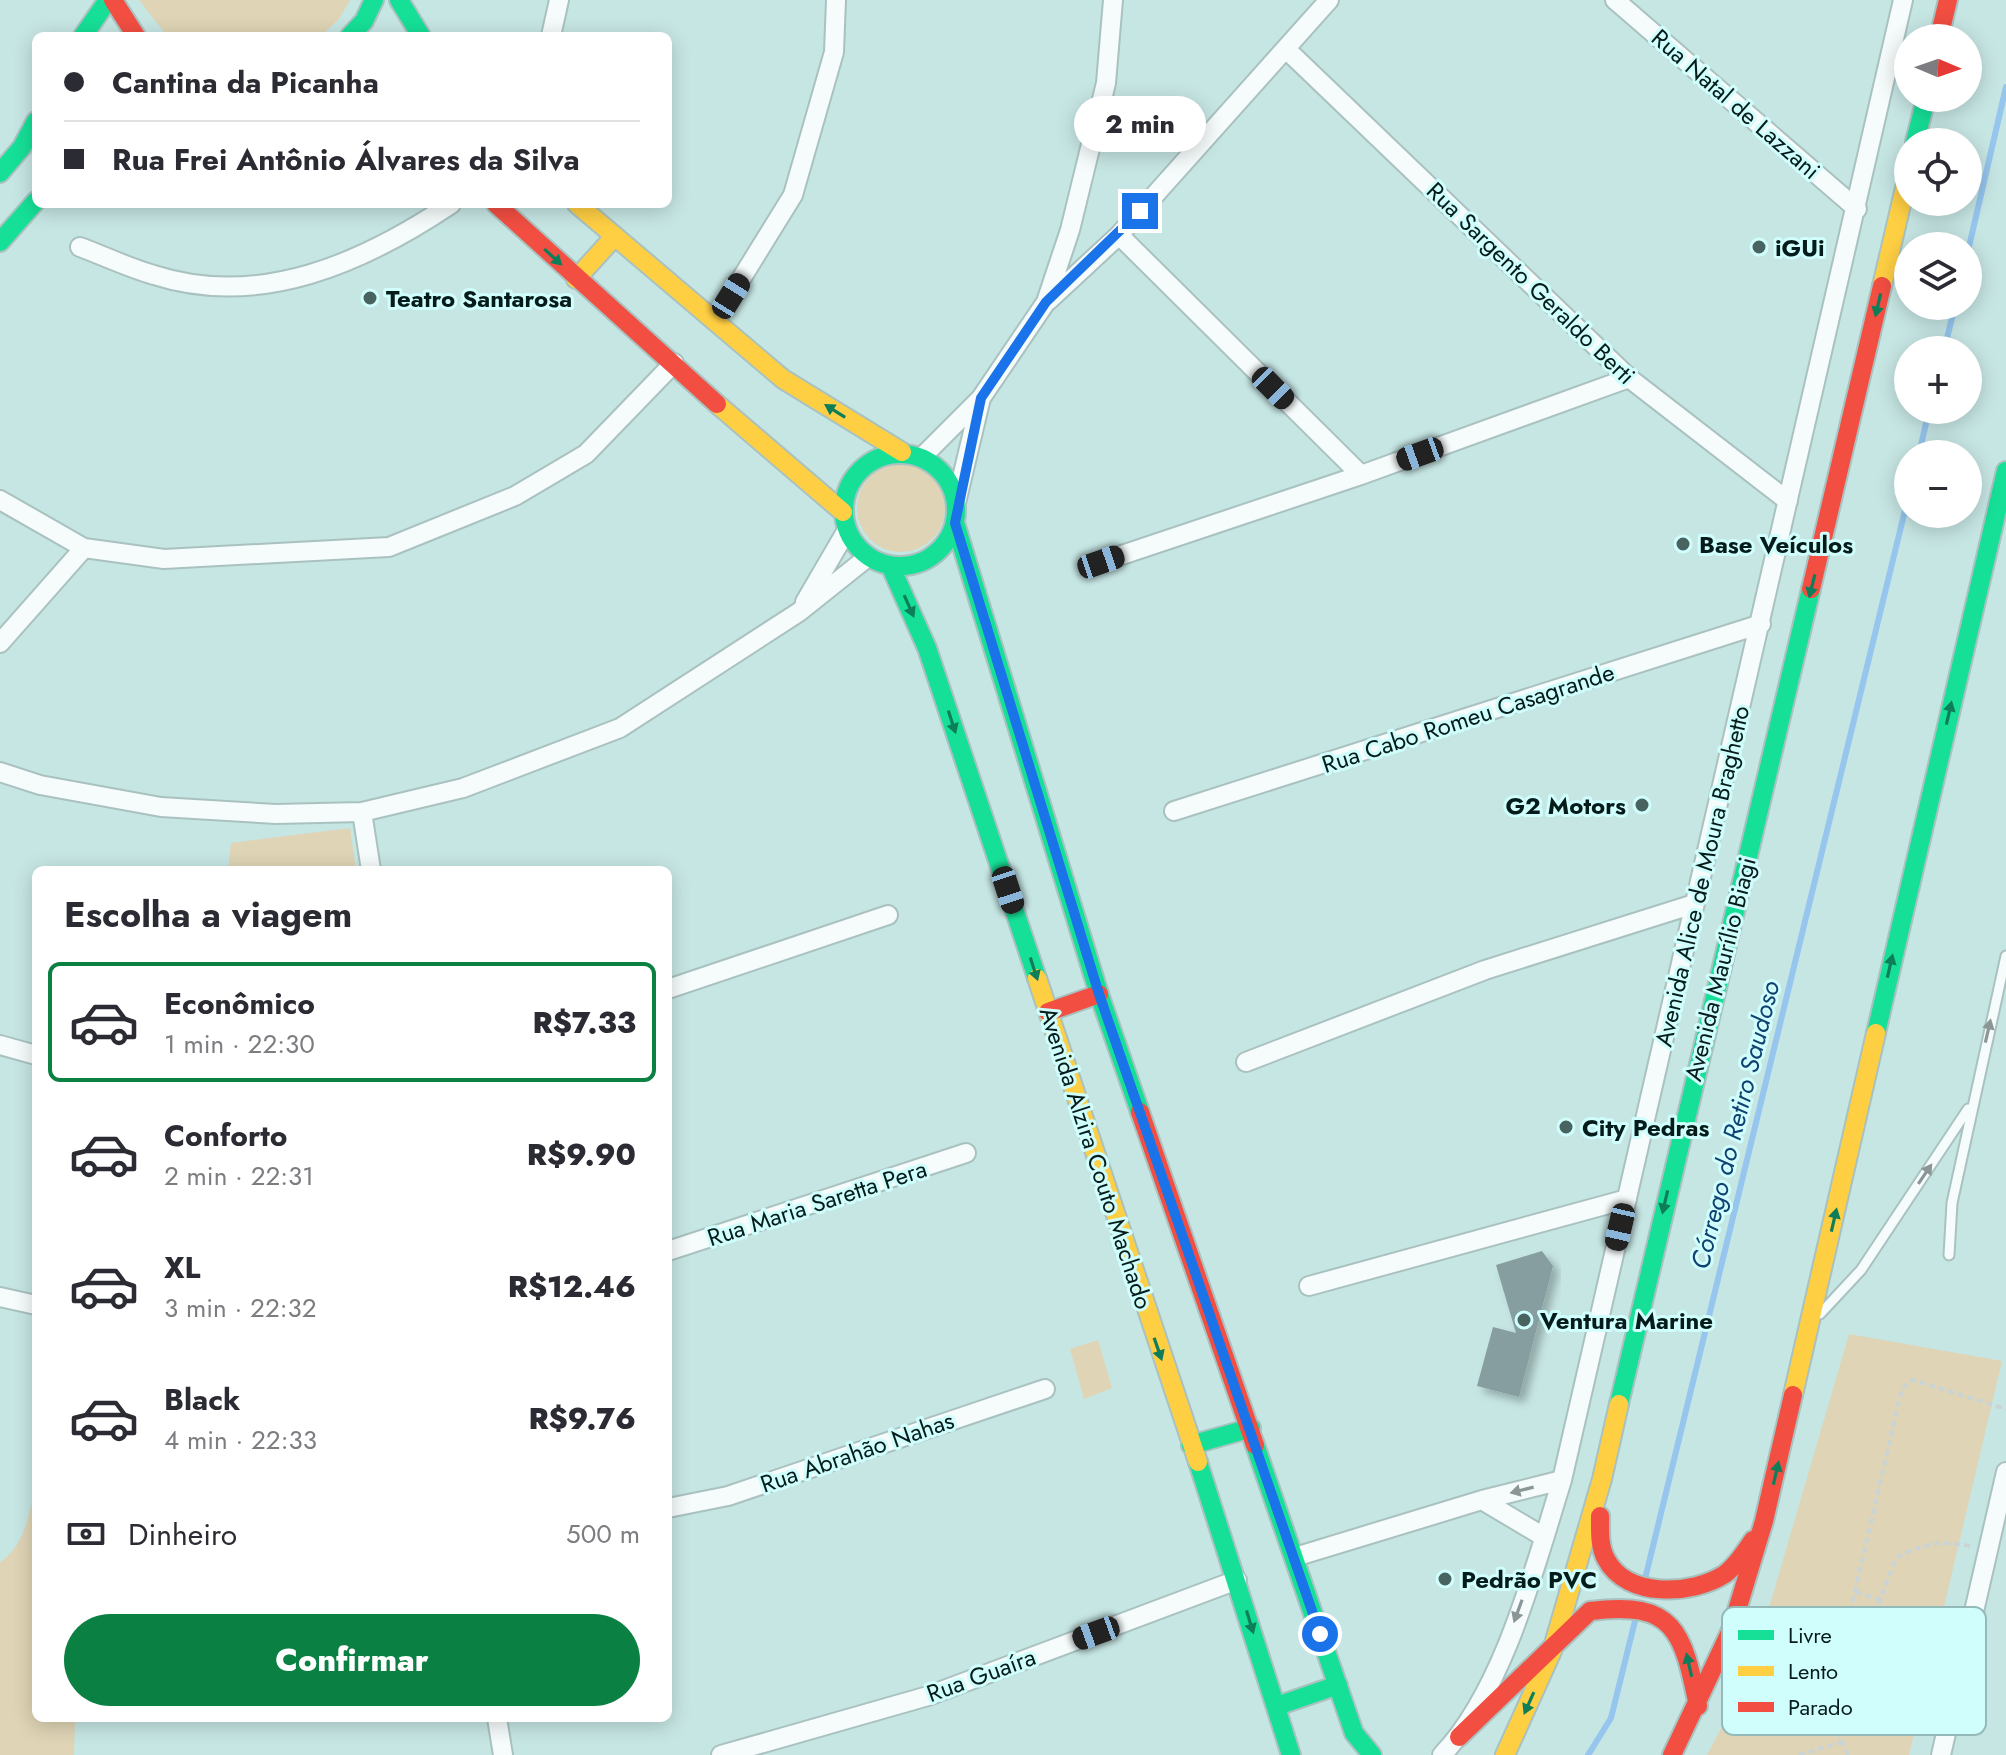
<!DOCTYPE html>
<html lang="pt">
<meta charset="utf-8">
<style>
:root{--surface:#fff;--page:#f2f2f3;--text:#2b2b33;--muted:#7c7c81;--line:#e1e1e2;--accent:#0b8043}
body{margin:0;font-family:Jost,sans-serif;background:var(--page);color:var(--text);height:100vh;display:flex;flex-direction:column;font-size:30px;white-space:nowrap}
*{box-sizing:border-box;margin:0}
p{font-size:26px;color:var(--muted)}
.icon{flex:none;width:44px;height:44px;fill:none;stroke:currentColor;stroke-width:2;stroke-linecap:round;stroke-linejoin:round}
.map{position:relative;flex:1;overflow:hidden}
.panel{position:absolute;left:32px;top:866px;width:640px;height:856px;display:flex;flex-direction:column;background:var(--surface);border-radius:12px;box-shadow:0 4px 20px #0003}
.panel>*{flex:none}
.banner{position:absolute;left:32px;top:32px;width:640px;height:176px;border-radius:12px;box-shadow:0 4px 20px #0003;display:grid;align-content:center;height:176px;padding:0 32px;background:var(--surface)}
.needle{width:52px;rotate:92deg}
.buttons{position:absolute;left:1894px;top:24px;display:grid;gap:16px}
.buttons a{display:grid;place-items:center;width:88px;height:88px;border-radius:50%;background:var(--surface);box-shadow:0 4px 20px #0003;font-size:40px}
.end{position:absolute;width:36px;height:36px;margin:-18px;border:10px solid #1a73e8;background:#fff;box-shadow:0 0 0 4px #fff}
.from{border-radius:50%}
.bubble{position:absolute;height:56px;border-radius:28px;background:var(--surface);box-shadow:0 4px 20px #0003;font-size:26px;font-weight:800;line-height:56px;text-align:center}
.car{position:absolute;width:24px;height:48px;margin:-24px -12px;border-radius:10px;box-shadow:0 0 6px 2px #0007;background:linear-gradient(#222 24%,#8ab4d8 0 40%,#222 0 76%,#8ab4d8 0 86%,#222 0)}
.banner b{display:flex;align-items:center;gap:28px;height:76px;font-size:30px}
.banner b+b{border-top:2px solid var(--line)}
.banner i{width:20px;height:20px;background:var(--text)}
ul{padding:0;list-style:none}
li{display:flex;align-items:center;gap:24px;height:120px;margin:0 16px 12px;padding:0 16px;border:4px solid transparent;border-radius:12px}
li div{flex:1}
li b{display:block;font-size:30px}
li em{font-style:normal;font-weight:800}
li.selected{border-color:var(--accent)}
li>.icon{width:72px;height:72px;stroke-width:1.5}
h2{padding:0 32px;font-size:36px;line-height:96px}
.pay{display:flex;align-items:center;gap:20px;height:88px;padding:0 32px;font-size:30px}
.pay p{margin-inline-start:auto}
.primary-button{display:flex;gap:16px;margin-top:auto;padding:16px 32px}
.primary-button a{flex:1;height:92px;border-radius:48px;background:var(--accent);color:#fff;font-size:32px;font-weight:800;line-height:92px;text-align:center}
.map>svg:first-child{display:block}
.green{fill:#dfd4b5}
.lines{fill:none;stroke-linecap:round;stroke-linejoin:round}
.stream{stroke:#96c5ee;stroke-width:6}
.building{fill:#869ea0;filter:url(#shadow)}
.lane-casing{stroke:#a9c2c0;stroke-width:13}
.street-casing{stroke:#a9c2c0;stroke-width:22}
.fast-casing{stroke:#a9c2c0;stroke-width:22}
.slow-casing{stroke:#a9c2c0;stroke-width:22}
.jam-casing{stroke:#a9c2c0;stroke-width:22}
.path{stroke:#cbd4d4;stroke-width:4;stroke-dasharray:6 4;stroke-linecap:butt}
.lane{stroke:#f6fbfb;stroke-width:9}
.street{stroke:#f6fbfb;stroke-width:18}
.fast{stroke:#16e098;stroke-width:18}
.slow{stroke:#ffcf43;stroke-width:18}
.jam{stroke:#f24e42;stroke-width:18}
.oneway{fill:#0e7e5a}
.oneway2{fill:#8a9796}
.route{stroke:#1a73e8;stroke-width:10}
.poi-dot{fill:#496361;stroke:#d0fefc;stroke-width:3}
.labels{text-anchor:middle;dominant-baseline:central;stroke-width:6;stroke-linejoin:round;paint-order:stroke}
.street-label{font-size:24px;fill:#051c1b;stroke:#d0fefc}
.poi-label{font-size:24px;font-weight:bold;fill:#051c1b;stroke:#d0fefc;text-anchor:start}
.water-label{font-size:26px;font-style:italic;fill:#104171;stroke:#d0fefc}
.key{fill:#d0fefc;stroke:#93bab8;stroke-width:2}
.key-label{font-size:22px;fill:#051c1b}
</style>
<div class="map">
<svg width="2006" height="1755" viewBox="0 0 2006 1755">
<defs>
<filter id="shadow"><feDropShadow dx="6" dy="6" stdDeviation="4" flood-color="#0004"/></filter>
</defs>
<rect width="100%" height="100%" fill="#c6e6e4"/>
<path class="green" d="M 139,0 L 350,0 L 339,19 L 321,36 L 167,36 Z
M857 508a44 44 0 1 1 88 0a44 44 0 1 1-88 0Z
M 350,828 L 356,870 L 228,870 L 231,843 Z
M 1849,1334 L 2002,1361 L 1909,1755 L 1707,1755 L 1750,1673 Z
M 1098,1340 L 1112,1388 L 1084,1399 L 1070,1349 Z
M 36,1479 L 36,1718 L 75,1718 L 74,1755 L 0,1755 L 0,1562 C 26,1546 31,1507 36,1479 Z"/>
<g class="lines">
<path class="stream" d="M 1968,251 L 2006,87
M 1944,350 L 1955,306
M 1919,454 L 1929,410
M 1645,1579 L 1908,498
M 1588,1755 L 1611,1718 L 1636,1617"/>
</g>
<path class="building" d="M 1542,1251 L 1553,1266 L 1519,1397 L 1477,1386 L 1493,1327 L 1516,1333 L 1496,1265 Z"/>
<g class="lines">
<g class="lane-casing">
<path id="lane" d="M 1949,1255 L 1952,1203 L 2006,956
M 1820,1314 L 1861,1270 L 1968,1109"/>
</g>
<g class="street-casing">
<path id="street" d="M 1615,0 L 1857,209
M 551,36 L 559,0
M 1287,50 L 1629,378 L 1788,501
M 1119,235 L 1361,475
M 80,247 C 104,256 129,268 154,275 C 260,309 363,263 451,204
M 1048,301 L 1119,235 L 1329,0
M 715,321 L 793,195 L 834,52 L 836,0
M 922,457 L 981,398 L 1046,302 L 1070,230 L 1106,83 L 1113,0
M 0,500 L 84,548 L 164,559 L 389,547 L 515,496 L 586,454 L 674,363
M 956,503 L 981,398
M 1101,562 L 1361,475 L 1629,378
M 805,602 L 847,530
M 0,643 L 84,548
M 0,772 L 40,785 L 161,807 L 276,814 L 362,812 L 463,788 L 620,728 L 799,612 L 868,557
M 1174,811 L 1761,624
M 362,812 L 371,870
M 668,989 L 888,915
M 0,1045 L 36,1055
M 1246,1062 L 1485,970 L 1694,904
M 668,1251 L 966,1153
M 1309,1286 L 1627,1199
M 0,1297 L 36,1305
M 1482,1500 L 1544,1537
M 668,1508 L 728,1496 L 1045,1389
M 1295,1557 L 1482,1500 L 1562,1480
M 497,1718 L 503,1755
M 721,1755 L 928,1696 L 1237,1580
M 1442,1755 C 1504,1690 1535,1566 1562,1480 L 1903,0
M 1941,1755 L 2006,1472"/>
</g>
<g class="fast-casing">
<path id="fast" d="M 399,0 L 421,36
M 83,36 L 108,0
M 350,36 L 364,21 L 374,0
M 1915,142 L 1926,98
M 0,173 L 22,147 L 36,121
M 0,242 L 36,201
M844 510a56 56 0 1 1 112 0a56 56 0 1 1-112 0Z
M 955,523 L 1099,994 L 1140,1112
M 890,565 L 927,648 L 1037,978
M 1876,1033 L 2006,471
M 1619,1404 L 1811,589
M 1191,1445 L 1251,1428
M 1255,1445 L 1354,1733 L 1372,1755
M 1198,1462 L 1291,1755
M 1277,1706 L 1338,1685"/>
</g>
<g class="slow-casing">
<path id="slow" d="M 577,204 L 783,379 L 902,452
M 576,279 L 615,236
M 1882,286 L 1908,175
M 717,404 L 843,512
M 1037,978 L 1198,1462
M 1793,1395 L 1876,1033
M 1505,1755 L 1552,1651 L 1602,1479 L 1619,1404"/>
</g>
<g class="jam-casing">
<path id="jam" d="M 113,0 L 136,36
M 1939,38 L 1948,0
M 496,204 L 717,404
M 1811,589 L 1882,286
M 1048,1012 L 1099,994
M 1140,1112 L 1255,1445
M 1600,1516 C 1600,1531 1599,1546 1606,1559 C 1627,1599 1693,1595 1725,1574 C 1737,1565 1745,1552 1753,1540
M 1459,1737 L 1590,1611 C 1675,1600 1683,1632 1698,1706
M 1672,1755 L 1731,1630 L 1764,1521 L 1793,1395"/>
</g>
<path class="path" d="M 1856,1592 L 1881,1600
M 1934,1711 C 1918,1705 1896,1697 1885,1684 C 1856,1650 1883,1593 1896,1558 C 1922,1544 1940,1540 1970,1546
M 1799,1755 L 1842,1742
M 1848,1755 L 1828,1708 L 1902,1388 L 1913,1380 L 2006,1409"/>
<use href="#lane" class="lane"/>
<use href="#street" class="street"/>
<use href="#fast" class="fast"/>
<use href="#slow" class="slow"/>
<use href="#jam" class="jam"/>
</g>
<defs><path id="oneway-solid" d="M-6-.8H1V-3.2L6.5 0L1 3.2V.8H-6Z" transform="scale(2)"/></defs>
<g class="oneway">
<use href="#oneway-solid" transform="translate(553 257) rotate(43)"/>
<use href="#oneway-solid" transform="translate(1878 305) rotate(103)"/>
<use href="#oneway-solid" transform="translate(835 411) rotate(-148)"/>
<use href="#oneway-solid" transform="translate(1812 586) rotate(104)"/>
<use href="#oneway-solid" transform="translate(909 606) rotate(66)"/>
<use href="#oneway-solid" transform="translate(1949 713) rotate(-77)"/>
<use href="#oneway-solid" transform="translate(952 722) rotate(72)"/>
<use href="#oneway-solid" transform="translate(1890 966) rotate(-77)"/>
<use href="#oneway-solid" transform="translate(1034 969) rotate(72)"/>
<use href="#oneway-solid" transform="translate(1665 1202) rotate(103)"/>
<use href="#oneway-solid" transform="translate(1834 1220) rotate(-77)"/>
<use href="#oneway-solid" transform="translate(1158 1349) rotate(71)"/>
<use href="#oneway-solid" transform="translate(1776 1473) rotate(-77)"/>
<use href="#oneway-solid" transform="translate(1250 1622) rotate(73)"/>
<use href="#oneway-solid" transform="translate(1689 1665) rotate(-103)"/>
<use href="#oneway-solid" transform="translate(1529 1703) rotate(114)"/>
</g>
<g class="oneway2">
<use href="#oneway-solid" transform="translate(1988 1031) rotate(-77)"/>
<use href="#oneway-solid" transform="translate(1925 1174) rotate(-56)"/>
<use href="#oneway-solid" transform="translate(1522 1490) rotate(166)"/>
<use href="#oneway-solid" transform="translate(1518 1611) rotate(110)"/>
</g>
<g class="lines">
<path class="route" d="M 1140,211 L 1046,302 L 981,398 L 955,523 L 1099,994 L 1320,1634"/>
</g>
<g class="poi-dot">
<circle cx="1759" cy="247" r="8"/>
<circle cx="370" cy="298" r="8"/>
<circle cx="1683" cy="544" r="8"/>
<circle cx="1642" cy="805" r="8"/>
<circle cx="1566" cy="1127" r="8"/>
<circle cx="1524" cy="1320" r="8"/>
<circle cx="1445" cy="1579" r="8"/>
</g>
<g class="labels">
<g class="street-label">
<text transform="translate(1736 104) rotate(41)">Rua Natal de Lazzani</text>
<text transform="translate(1531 283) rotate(44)">Rua Sargento Geraldo Berti</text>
<text transform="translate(1468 718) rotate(-18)">Rua Cabo Romeu Casagrande</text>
<text transform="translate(1702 876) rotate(-77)">Avenida Alice de Moura Braghetto</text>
<text transform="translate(1720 969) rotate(-76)">Avenida Maurílio Biagi</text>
<text transform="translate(1096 1158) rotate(72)">Avenida Alzira Couto Machado</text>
<text transform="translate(817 1203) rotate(-18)">Rua Maria Saretta Pera</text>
<text transform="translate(857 1452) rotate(-19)">Rua Abrahão Nahas</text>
<text transform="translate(981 1675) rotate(-20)">Rua Guaíra</text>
</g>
<g class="poi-label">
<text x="1775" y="247">iGUi</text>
<text x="386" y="298">Teatro Santarosa</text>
<text x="1699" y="544">Base Veículos</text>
<text x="1626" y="805" text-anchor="end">G2 Motors</text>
<text x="1582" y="1127">City Pedras</text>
<text x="1540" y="1320">Ventura Marine</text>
<text x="1461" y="1579">Pedrão PVC</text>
</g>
<g class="water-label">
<text transform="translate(1735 1125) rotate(-76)">Córrego do Retiro Saudoso</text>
</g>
</g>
<rect x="1722" y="1607" width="264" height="128" rx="12" class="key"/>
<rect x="1738" y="1630" width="36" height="10" fill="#16e098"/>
<rect x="1738" y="1666" width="36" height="10" fill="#ffcf43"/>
<rect x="1738" y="1702" width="36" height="10" fill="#f24e42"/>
<g class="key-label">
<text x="1788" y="1643">Livre</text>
<text x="1788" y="1679">Lento</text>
<text x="1788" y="1715">Parado</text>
</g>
</svg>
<div class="buttons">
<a><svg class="needle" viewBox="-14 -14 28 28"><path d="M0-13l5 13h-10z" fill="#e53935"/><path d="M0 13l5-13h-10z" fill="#7c7c81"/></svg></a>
<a><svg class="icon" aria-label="locate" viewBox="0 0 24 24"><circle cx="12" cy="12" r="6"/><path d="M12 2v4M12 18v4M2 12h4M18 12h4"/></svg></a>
<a><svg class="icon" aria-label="layers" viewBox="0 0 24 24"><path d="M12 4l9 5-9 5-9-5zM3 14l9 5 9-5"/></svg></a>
<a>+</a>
<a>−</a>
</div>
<i class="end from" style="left:1320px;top:1634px"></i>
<i class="end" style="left:1140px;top:211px"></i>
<div class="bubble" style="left:1074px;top:96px;width:132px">2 min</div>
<i class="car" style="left:731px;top:296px;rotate:32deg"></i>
<i class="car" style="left:1273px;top:388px;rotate:135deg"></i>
<i class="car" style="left:1420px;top:454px;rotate:250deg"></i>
<i class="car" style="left:1101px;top:562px;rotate:71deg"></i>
<i class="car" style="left:1008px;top:890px;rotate:162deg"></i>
<i class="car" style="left:1620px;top:1227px;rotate:193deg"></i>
<i class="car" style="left:1096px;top:1633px;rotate:250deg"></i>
<div class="banner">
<b><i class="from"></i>Cantina da Picanha</b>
<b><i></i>Rua Frei Antônio Álvares da Silva</b>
</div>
<section class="panel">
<h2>Escolha a viagem</h2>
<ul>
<li class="selected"><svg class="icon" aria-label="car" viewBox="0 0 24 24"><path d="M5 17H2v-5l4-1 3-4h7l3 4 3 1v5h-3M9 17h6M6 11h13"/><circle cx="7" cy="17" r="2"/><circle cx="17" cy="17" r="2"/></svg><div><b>Econômico</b><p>1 min · 22:30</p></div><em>R$7.33</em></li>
<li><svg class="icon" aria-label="car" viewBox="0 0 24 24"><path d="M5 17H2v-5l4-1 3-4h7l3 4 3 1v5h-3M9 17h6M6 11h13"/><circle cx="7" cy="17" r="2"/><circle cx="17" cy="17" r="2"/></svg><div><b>Conforto</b><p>2 min · 22:31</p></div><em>R$9.90</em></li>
<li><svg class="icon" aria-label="car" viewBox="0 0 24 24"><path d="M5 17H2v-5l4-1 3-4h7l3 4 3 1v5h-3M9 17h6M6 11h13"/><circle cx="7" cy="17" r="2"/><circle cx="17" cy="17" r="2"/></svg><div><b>XL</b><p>3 min · 22:32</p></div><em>R$12.46</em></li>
<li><svg class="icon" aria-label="car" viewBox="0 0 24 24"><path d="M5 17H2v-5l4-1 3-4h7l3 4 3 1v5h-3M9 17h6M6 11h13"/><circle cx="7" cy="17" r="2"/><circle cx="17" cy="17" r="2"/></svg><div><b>Black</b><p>4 min · 22:33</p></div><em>R$9.76</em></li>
</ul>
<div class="pay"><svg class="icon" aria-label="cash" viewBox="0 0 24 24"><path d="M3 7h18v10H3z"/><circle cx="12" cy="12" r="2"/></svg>Dinheiro<p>500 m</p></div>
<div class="primary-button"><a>Confirmar</a></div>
</section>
</div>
